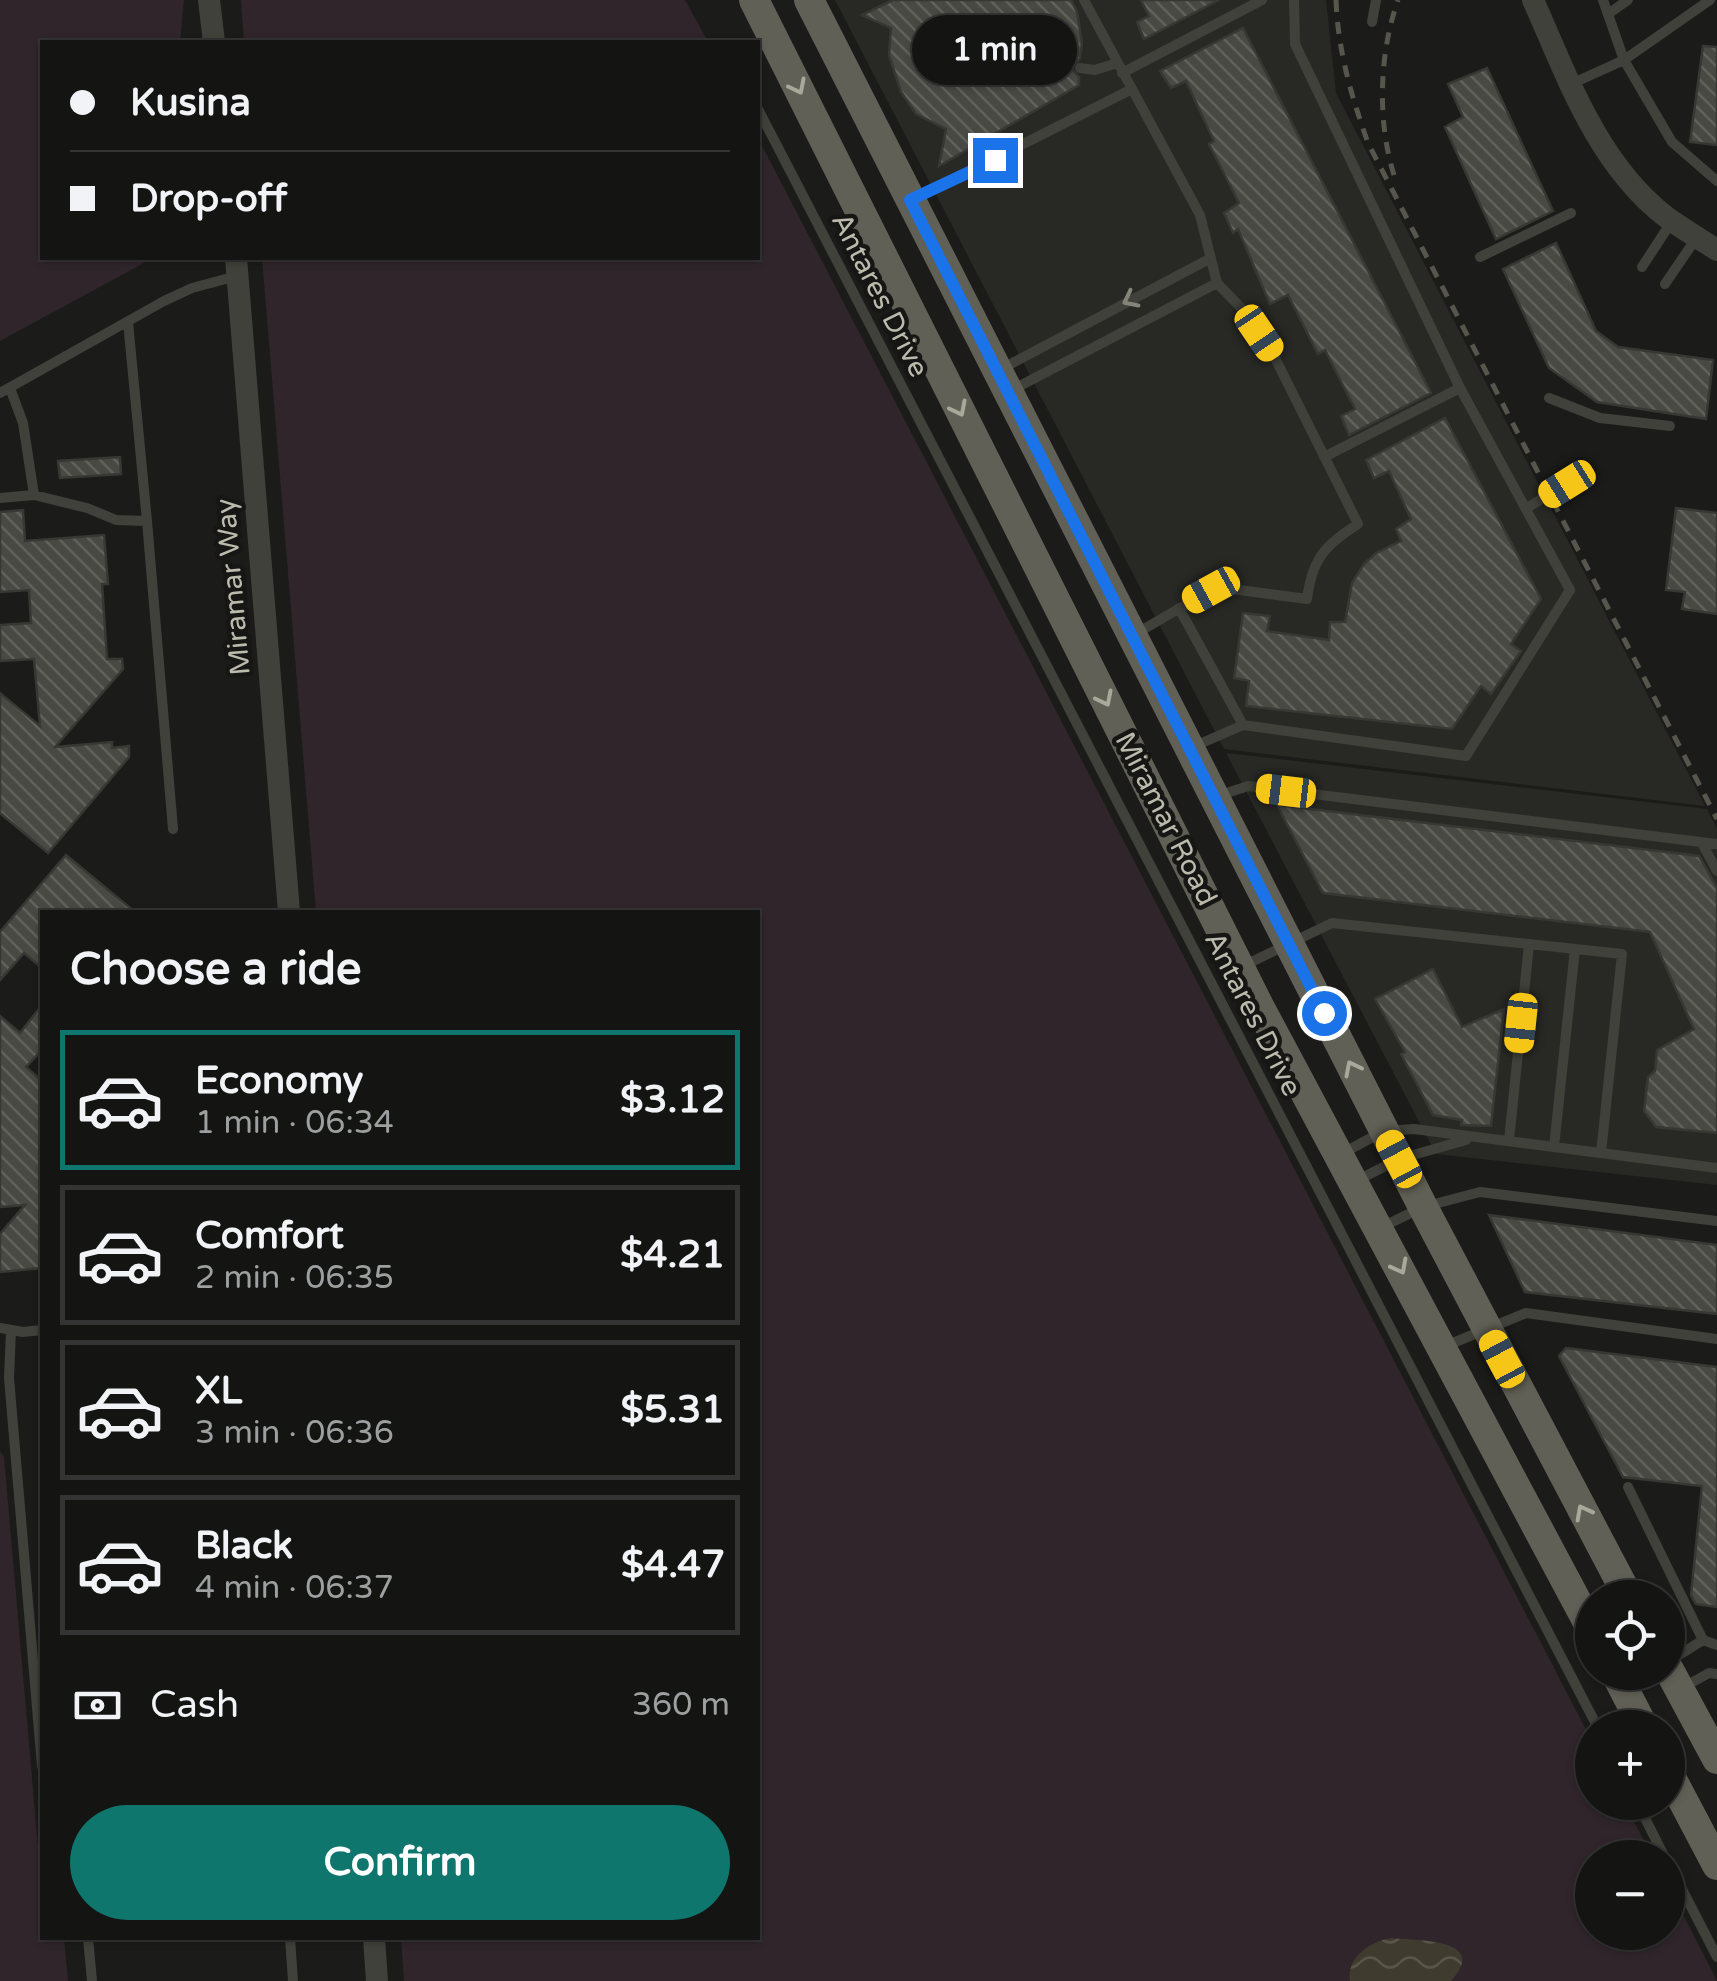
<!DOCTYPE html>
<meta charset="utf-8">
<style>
:root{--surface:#141513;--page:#1d1e1c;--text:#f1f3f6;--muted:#9d9fa0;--line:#333433;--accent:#0f766e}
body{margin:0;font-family:"Varela Round",sans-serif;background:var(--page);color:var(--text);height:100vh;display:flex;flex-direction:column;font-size:38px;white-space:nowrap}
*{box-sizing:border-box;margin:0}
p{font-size:32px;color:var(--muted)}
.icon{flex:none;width:55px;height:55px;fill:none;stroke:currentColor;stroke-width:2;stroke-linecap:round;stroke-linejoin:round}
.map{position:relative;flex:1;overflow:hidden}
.drawer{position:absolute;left:40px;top:910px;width:720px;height:1030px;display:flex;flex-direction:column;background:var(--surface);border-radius:0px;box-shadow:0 2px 8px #0004,0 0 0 2px var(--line)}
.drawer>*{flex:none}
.banner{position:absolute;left:40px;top:40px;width:720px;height:220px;border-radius:0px;box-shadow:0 2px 8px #0004,0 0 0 2px var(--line);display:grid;align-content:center;height:220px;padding:0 30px;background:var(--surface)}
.tools{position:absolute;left:1575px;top:1580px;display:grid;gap:20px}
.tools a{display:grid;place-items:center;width:110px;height:110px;border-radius:50%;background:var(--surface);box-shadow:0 2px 8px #0004,0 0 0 2px var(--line);font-size:50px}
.end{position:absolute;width:45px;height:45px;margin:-22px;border:12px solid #1a73e8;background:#fff;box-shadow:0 0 0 5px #fff}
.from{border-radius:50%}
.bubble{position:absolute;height:70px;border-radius:35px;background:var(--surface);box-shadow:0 2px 8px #0004,0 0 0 2px var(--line);font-size:32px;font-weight:700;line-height:70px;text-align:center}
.car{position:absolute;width:30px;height:60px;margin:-30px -15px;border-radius:12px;box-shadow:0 0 8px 2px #0007;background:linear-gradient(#f5c518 24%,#345 0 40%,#f5c518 0 76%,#345 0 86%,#f5c518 0)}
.banner b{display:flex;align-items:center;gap:35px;height:95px;font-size:38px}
.banner b+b{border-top:2px solid var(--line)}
.banner i{width:25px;height:25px;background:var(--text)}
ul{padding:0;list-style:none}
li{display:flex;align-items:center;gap:30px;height:140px;margin:0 20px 15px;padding:0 10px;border:5px solid var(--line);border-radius:0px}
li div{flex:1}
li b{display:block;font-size:38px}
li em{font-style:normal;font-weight:700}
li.current{border-color:var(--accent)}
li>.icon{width:90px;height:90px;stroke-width:1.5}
h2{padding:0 30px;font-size:45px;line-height:120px}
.pay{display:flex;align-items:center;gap:25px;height:110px;padding:0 30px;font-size:38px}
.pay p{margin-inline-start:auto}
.cta{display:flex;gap:20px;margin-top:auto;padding:20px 30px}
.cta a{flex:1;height:115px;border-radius:60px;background:var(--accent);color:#fff;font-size:40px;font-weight:700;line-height:115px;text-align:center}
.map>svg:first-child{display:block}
.built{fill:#282925}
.green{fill:#2f252b}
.water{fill:url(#water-waves)}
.building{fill:url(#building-back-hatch);stroke:#373833;stroke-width:2.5}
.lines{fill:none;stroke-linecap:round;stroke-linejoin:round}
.service{stroke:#40413a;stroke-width:10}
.tertiary{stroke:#40413a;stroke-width:22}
.primary{stroke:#606056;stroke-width:30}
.rail{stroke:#56564d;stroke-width:5;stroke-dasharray:12 10;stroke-linecap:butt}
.oneway{stroke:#a9a89b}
.oneway2{stroke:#848479}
.route{stroke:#1a73e8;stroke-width:12}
.labels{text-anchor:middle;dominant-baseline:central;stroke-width:9;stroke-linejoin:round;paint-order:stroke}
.street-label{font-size:28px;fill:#bbbaac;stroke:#161714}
</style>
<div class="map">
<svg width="1717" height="1981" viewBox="0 0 1717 1981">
<defs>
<pattern id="water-waves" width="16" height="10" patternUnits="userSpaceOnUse" patternTransform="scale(2.5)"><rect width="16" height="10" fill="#403b2f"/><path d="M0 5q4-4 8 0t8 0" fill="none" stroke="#5a554a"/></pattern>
<pattern id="building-back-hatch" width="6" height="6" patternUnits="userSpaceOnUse" patternTransform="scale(2.5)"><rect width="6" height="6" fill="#484943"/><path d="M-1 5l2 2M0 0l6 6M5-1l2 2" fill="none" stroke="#60615b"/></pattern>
</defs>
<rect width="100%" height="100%" fill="#1b1c19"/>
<path class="built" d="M 835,0 L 1326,0 L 1336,93 L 1705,806 L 1224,749 Z
M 1226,753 L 1707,809 L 1717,829 L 1717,1185 L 1436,1154 Z"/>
<path class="green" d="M 0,0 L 184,0 L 180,42 L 42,42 L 42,258 L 153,258 L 0,341 Z
M 241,0 L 685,0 L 708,42 L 244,42 Z
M 758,138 L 1592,1741 L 1592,1802 L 1624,1803 L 1653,1857 L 1592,1858 L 1592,1932 L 1668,1932 L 1668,1885 L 1717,1981 L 404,1981 L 401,1938 L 758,1938 L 758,912 L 316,912 L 262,258 L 758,258 Z
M 0,1451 L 4,1457 L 42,1893 L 42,1938 L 64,1938 L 68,1981 L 0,1981 Z"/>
<path class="water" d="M 1392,1938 C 1412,1941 1492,1937 1451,1981 L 1350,1981 C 1346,1958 1370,1941 1392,1938 Z"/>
<path class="building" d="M 893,0 L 1071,0 L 1077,12 L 1082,43 L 1080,59 L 1071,68 L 1079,77 L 1079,85 L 939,166 L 946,129 L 916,114 L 901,92 L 889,55 L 891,28 L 862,15 Z
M 1141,0 L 1219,0 L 1144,39 L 1137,22 L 1149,16 Z
M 1243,28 L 1431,393 L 1349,435 L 1341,416 L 1355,409 L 1325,350 L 1318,354 L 1288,295 L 1270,304 L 1238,229 L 1233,233 L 1224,213 L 1239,203 L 1209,144 L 1214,141 L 1186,81 L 1171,88 L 1160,71 Z
M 1703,46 L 1717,47 L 1717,145 L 1690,142 Z
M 1487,68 L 1553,211 L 1496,239 L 1445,127 L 1463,117 L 1448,84 Z
M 1556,243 L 1596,331 L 1618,347 L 1713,360 L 1706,419 L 1597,402 L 1549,368 L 1503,269 Z
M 1445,418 L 1541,599 L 1511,644 L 1521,651 L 1491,694 L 1481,686 L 1452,729 L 1246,706 L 1249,681 L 1234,678 L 1243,613 L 1270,616 L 1267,631 L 1329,640 L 1330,622 L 1345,622 L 1352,583 L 1364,564 L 1376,553 L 1401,541 L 1396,529 L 1411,519 L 1389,471 L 1374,478 L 1366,460 Z
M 120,457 L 121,474 L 60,478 L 58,461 Z
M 1676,508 L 1717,513 L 1717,614 L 1682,609 L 1685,592 L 1666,590 Z
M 23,510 L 25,541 L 104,535 L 108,584 L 102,584 L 107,659 L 122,659 L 123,669 L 55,747 L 112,742 L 112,748 L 129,746 L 129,757 L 48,853 L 0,813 L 0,693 L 40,726 L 34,659 L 0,661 L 0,625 L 31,623 L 29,590 L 0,592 L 0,512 Z
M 1277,805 L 1699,856 L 1717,888 L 1717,1133 L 1656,1127 L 1644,1111 L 1648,1077 L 1655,1071 L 1657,1050 L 1694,1029 L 1650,932 L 1323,893 Z
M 66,855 L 135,912 L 42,912 L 42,968 L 24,953 L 0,980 L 0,932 Z
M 1433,969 L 1462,1027 L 1504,1009 L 1491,1126 L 1461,1125 L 1462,1120 L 1433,1115 L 1401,1054 L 1405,1052 L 1375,999 Z
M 42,1005 L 42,1050 L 26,1067 L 42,1081 L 42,1268 L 0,1272 L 0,1234 L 25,1205 L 0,1207 L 0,1016 L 20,1033 Z
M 1489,1215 L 1717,1245 L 1717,1314 L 1525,1292 Z
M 1566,1348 L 1717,1367 L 1717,1607 L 1696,1604 L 1691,1595 L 1702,1486 L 1623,1477 L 1559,1356 Z"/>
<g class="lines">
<path class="service" d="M 1084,0 L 1200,215 L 1217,283 L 1245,312 L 1273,354 L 1358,524 C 1325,545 1312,559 1307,599 L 1224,588 L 1211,590 L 1137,633
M 1603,0 L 1624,60 L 1672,142 L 1717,181
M 1608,14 L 1628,0
M 1372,22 L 1376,0
M 1080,68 L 1095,70 L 1117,63
M 1122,73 L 1262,0
M 1571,84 L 1624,60 L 1710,0
M 758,109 L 1598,1728
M 916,198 L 1132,89
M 1480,257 L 1571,213
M 1642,267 L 1672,221
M 1665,284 L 1697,237
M 128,322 L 147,521
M 1003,368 L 1211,258
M 1010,391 L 1217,283
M 0,393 L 164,301 L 192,288 L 237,276
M 1549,398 L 1600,418 L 1670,426
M 1324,457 L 1460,388
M 34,495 L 87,508 L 116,520 L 147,521 L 173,829
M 0,498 L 34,495 L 23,423 L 10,388
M 1527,508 L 1585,472
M 1179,608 L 1243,725 L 1466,756 L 1570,590 L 1460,388 L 1295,44 L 1294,0
M 1195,746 L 1243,725
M 1218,796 L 1248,786 L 1717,844
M 1702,843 L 1717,871
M 1241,967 L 1332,923 L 1529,944
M 1509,1141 L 1529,944 L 1622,954 L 1601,1153
M 1554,1147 L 1575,949
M 1341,1154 L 1384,1131 L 1414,1129 L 1717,1168
M 1356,1181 L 1399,1159 L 1466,1140
M 1380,1228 L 1423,1207 L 1480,1192 L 1717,1221
M 0,1328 L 23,1332 L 42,1330
M 11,1330 L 9,1378 L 42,1766
M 1443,1347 L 1526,1313 L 1717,1339
M 1628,1487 L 1703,1640 L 1717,1645
M 1668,1662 L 1703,1640
M 1682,1688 L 1709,1673 L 1717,1674
M 1637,1802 L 1665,1858
M 1668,1862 L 1717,1957
M 88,1938 L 92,1981
M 290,1938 L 293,1981"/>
<path class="tertiary" d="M 209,0 L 214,42
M 1533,0 C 1567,76 1597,163 1665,216 C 1681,228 1700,239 1717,250
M 236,258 L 289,912
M 374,1938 L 377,1981"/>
<path class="primary" d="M 754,0 L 1259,1006 L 1592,1630
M 809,0 L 1423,1207 L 1629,1598
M 1668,1668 L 1717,1759
M 1615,1672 L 1644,1728
M 1668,1772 L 1717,1865"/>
<path class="rail" d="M 1336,0 C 1338,51 1351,95 1368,143 L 1717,819
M 1394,175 C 1377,121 1379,54 1398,0"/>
</g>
<defs><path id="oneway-chevron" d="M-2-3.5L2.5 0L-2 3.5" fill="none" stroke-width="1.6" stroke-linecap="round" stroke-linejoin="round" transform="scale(2.5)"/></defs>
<g class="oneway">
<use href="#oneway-chevron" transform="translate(798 87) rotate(63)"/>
<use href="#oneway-chevron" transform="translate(959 409) rotate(63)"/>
<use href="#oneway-chevron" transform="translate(1105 699) rotate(63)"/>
<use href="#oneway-chevron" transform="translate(1352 1068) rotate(-117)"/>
<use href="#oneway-chevron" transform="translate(1400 1267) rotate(62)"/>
<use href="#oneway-chevron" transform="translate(1583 1512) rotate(-118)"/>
</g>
<use class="oneway2" href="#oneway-chevron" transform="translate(1130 300) rotate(153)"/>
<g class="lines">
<path class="route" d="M 995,160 L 910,200 L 1324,1013"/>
</g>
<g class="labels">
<g class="street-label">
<text transform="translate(880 295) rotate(63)">Antares Drive</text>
<text transform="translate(233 587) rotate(-95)">Miramar Way</text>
<text transform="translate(1166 819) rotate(63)">Miramar Road</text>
<text transform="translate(1253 1014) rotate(63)">Antares Drive</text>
</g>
</g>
</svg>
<div class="tools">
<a><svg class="icon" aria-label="locate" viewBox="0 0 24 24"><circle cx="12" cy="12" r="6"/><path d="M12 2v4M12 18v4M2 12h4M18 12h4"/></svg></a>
<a>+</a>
<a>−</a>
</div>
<i class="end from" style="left:1324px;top:1013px"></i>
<i class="end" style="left:995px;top:160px"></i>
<div class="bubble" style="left:912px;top:15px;width:165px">1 min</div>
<i class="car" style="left:1259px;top:333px;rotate:146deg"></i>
<i class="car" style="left:1567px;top:484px;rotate:238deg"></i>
<i class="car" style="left:1211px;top:590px;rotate:241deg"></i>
<i class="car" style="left:1286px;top:791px;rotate:277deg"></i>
<i class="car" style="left:1521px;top:1023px;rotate:186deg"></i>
<i class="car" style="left:1399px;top:1159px;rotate:332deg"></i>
<i class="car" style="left:1502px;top:1359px;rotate:332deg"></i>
<div class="banner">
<b><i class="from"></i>Kusina</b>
<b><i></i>Drop-off</b>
</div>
<section class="drawer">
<h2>Choose a ride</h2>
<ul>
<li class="current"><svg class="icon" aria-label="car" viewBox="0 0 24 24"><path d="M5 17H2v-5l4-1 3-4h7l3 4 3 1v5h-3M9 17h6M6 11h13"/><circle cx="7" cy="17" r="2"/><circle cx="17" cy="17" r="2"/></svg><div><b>Economy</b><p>1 min · 06:34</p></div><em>$3.12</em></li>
<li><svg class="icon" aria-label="car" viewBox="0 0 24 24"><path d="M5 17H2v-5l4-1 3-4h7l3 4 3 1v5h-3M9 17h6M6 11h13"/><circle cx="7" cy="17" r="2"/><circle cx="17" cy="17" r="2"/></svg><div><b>Comfort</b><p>2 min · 06:35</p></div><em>$4.21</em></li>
<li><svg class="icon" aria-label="car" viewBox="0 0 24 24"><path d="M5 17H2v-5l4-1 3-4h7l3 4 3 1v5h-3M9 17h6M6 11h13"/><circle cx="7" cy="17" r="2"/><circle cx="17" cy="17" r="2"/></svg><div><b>XL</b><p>3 min · 06:36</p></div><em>$5.31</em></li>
<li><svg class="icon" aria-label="car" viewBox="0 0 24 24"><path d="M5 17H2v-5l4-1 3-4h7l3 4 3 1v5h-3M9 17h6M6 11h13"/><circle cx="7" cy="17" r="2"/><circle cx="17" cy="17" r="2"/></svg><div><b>Black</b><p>4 min · 06:37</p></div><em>$4.47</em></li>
</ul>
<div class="pay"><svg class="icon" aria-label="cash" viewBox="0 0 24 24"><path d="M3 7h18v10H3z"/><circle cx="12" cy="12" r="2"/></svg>Cash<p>360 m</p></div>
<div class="cta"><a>Confirm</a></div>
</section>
</div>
